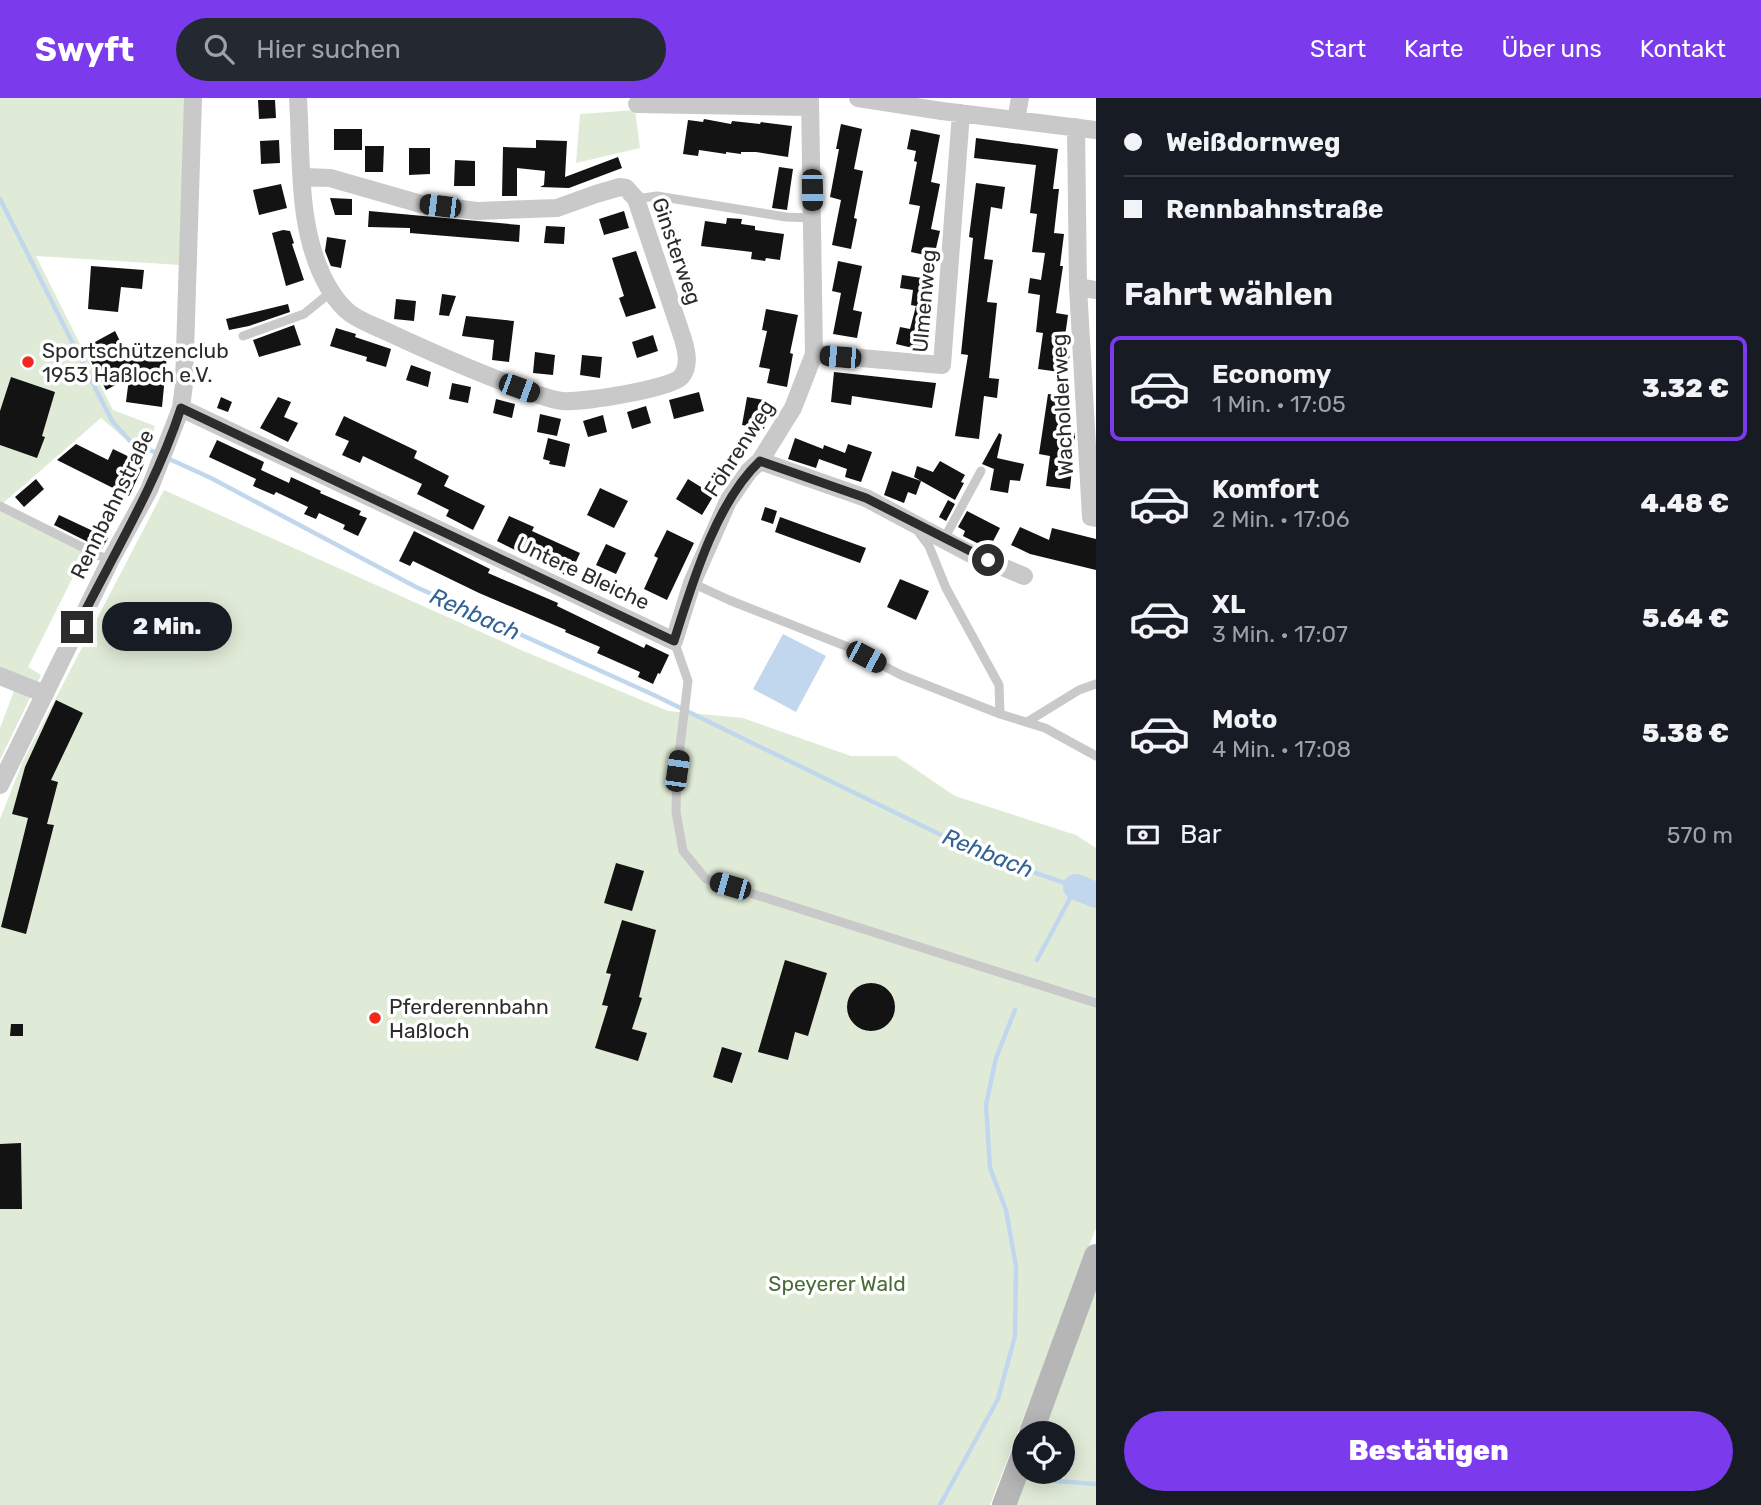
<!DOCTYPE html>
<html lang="de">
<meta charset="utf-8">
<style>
:root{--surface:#171b24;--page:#242831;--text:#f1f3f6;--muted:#9ea1a6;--line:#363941;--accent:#7c3aed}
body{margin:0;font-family:Rubik,sans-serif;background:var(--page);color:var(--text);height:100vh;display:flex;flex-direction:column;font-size:26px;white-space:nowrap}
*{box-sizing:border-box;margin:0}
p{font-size:23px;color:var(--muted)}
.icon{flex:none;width:38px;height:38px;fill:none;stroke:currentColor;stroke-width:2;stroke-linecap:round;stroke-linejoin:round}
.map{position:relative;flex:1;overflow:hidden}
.details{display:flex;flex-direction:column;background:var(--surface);width:665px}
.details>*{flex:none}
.hud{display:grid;align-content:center;height:154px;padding:0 28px;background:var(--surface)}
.controls{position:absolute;left:1012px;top:1323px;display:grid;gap:14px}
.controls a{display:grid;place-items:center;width:63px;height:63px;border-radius:50%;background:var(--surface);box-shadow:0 4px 18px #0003;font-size:35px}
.end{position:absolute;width:32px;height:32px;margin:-16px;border:9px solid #2c2c2c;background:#fff;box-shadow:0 0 0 4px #fff}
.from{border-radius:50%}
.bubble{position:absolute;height:49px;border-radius:24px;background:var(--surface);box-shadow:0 4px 18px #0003;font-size:23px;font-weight:800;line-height:49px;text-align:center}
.car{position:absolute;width:21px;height:42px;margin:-21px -10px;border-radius:9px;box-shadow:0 0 5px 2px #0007;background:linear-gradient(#222 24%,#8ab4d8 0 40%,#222 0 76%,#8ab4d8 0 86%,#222 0)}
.hud b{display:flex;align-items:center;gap:24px;height:66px;font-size:26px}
.hud b+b{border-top:2px solid var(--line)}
.hud i{width:18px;height:18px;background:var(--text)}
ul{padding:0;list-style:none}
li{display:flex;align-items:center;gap:21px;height:105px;margin:0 14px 10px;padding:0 14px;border:4px solid transparent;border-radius:10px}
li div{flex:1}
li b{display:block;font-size:26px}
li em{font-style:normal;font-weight:800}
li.on{border-color:var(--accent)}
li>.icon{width:63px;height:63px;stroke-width:1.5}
h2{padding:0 28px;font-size:32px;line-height:84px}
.pay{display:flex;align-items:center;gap:18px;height:77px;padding:0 28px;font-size:26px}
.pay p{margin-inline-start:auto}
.cta{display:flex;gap:14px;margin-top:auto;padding:14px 28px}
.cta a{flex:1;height:80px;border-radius:42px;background:var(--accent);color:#fff;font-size:28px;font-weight:800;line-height:80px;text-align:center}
header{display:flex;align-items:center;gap:42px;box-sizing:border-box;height:98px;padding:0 35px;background:var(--accent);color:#fff}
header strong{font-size:33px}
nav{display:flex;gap:38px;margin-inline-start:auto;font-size:24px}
.search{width:490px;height:63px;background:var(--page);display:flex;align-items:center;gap:18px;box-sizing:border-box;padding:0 24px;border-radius:38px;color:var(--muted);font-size:26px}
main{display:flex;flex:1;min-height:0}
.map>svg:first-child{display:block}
.green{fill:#e0ebd7}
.water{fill:#c1d7ed}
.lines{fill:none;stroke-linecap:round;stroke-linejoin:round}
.stream{stroke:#c1d7ed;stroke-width:4.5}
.river{stroke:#c1d7ed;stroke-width:26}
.building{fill:#131313}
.service{stroke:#c9c9c9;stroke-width:9}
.minor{stroke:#c9c9c9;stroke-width:18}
.secondary{stroke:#b6b6b6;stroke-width:24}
.route{stroke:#2c2c2c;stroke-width:9}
.poi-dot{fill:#f4261d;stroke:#fff;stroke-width:2.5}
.labels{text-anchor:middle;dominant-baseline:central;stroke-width:7;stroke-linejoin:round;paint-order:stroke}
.street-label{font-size:21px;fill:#2c2c2c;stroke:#fff}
.poi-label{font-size:21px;fill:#2c2c2c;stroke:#fff;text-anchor:start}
.park-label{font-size:21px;fill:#496b36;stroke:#fff}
.water-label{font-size:23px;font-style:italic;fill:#346494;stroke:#fff}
</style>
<header>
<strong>Swyft</strong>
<div class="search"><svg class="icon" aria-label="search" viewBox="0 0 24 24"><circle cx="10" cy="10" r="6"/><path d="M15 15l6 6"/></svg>Hier suchen</div>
<nav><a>Start</a><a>Karte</a><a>Über uns</a><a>Kontakt</a></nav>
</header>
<main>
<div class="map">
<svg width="1096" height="1407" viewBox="0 0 1096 1407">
<rect width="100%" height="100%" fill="#fff"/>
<path class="green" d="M 0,0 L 187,0 L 181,167 L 36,158 L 113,312 L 155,328 L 145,358 L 101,320 L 2,406 L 89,447 L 28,569 L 41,577 L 0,662 L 0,630 L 14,593 L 0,587 Z
M 635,12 L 640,50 L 576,65 L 580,16 Z
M 164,392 L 521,552 L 668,613 L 743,620 L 851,658 L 896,658 L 955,698 L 1076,737 L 1096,750 L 1096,1130 L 990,1407 L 0,1407 L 0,721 L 23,663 Z
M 1096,1191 L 1096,1407 L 1013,1407 L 1026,1374 L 1062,1374 L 1062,1335 L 1040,1335 Z"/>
<path class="water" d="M 783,536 L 826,558 L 796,614 L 753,591 Z"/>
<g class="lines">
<path class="stream" d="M 0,101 L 112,323 L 131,344 L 159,356
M 167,360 L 211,380 L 416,489 L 656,598 L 976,754 L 1076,789 L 1037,862
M 1055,1383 L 1096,1386
M 940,1407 L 998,1301 L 1015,1238 L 1016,1168 L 1006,1112 L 990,1070 L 986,1007 L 996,960 L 1015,912"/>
<path class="river" d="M 1076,789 L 1096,797"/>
</g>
<path class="building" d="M 258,2 L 275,2 L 276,20 L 259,21 Z
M 704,21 L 731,26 L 732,23 L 760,26 L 761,24 L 792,28 L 788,59 L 756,54 L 741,54 L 741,56 L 726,54 L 726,56 L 699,52 L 698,58 L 683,56 L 688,22 L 703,24 Z
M 841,26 L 862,31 L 854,71 L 863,73 L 854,120 L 857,121 L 851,151 L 832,147 L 841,102 L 830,99 L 839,51 L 836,51 Z
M 334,31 L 362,31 L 362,52 L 334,52 Z
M 911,31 L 940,37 L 931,84 L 940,86 L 931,131 L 940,133 L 934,159 L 911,154 L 920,108 L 909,106 L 917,64 L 914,63 L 916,53 L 907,51 Z
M 976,40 L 1058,51 L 1053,91 L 1059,91 L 1054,135 L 1064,136 L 1060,168 L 1063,168 L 1056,215 L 1068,217 L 1063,253 L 1070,254 L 1067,275 L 1038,271 L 1043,235 L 1036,234 L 1040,197 L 1028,195 L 1030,180 L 1041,182 L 1045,155 L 1032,154 L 1037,116 L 1030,115 L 1036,67 L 974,60 Z
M 279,42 L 280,65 L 261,66 L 260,43 Z
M 536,42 L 567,43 L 565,79 L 618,59 L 622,70 L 569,90 L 540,89 L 544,87 L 545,73 L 517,70 L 517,98 L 502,98 L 503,49 L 536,50 Z
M 365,48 L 384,48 L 383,74 L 365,74 Z
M 409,50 L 430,50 L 430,76 L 409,77 Z
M 455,62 L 475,63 L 475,88 L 454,88 Z
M 779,69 L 793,71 L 787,112 L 772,110 Z
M 976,85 L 1005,89 L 1002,111 L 991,109 L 984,161 L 993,162 L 987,204 L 997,205 L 989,280 L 999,281 L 997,300 L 984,298 L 979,341 L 955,338 L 968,257 L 961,256 L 973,140 L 969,139 Z
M 281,86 L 287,110 L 259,117 L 253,92 Z
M 330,100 L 352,101 L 352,117 L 335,117 Z
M 369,113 L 520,127 L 519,144 L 410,135 L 410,130 L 368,129 Z
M 624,113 L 629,130 L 604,137 L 599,121 Z
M 727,120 L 742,121 L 741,126 L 755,128 L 755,132 L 784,136 L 780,162 L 766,160 L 765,163 L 751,161 L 752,154 L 701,148 L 705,123 L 726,126 Z
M 546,128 L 565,129 L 564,146 L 544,145 Z
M 283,132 L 290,133 L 294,145 L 292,146 L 304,182 L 286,188 L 272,135 Z
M 327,139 L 346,142 L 341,170 L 331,168 L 330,166 L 325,153 Z
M 636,153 L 656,210 L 626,219 L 619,200 L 624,198 L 612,160 Z
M 838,163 L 862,168 L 853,212 L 862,214 L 857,240 L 833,236 L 841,195 L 832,193 Z
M 91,168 L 144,172 L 142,191 L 121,189 L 118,214 L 88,211 Z
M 902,177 L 935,182 L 930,224 L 932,224 L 925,253 L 896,246 L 900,229 L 910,231 L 916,208 L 911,207 L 913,192 L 900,190 Z
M 442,196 L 456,198 L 449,218 L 439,217 Z
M 396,201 L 416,203 L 414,223 L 394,221 Z
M 288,206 L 290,214 L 249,228 L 229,232 L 226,221 Z
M 766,211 L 798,217 L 790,255 L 793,256 L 787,289 L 767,285 L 770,271 L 759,269 L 767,233 L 762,232 Z
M 466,218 L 514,223 L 509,264 L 492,262 L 494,242 L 462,238 Z
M 294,227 L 301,247 L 259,259 L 253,242 Z
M 336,230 L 356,236 L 355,239 L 391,251 L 386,269 L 366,263 L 367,259 L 330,248 Z
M 115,233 L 128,259 L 136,254 L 167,257 L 162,309 L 126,304 L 129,280 L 106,292 L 84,250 Z
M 653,237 L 658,253 L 637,260 L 632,244 Z
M 535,254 L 555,257 L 553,277 L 533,275 Z
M 582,257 L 602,259 L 600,280 L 580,277 Z
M 411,267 L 431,274 L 428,289 L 406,282 Z
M 834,274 L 936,285 L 932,310 L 852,298 L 851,307 L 831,304 Z
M 11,279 L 55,294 L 42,338 L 45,339 L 37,360 L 0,347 L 0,313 Z
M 452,285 L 471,289 L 468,305 L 449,301 Z
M 699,294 L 704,313 L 674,321 L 669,302 Z
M 1048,296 L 1072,299 L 1067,334 L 1075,335 L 1075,339 L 1070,391 L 1046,388 L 1050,358 L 1039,356 Z
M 221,299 L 232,304 L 228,314 L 217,310 Z
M 278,299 L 291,304 L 284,319 L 298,325 L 288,344 L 260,330 Z
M 747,299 L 770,303 L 764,331 L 742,327 Z
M 496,301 L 515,306 L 512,320 L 493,315 Z
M 646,308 L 651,325 L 632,331 L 627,314 Z
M 540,316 L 561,321 L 557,338 L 537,334 Z
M 603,317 L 607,334 L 588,339 L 583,323 Z
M 344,318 L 417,353 L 414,360 L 449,378 L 444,388 L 485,408 L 473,432 L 446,418 L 449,412 L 417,396 L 422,386 L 363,358 L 360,365 L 342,357 L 349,343 L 335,337 Z
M 999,335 L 1002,337 L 997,360 L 1024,366 L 1020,383 L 1010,382 L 1008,395 L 990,392 L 994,371 L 982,366 Z
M 548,340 L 570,346 L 565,369 L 549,366 L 550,363 L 543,361 Z
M 795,340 L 823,351 L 824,347 L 845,355 L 848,346 L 872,354 L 861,384 L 845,379 L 847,371 L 819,361 L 816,370 L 788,361 Z
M 217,342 L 264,364 L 261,372 L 289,385 L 291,379 L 321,393 L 320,395 L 361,413 L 359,417 L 367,420 L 358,438 L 343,431 L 345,427 L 319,415 L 316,421 L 304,416 L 308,409 L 276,394 L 274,397 L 253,388 L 256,381 L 209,359 Z
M 76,346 L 108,362 L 113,351 L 144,366 L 129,398 L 57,362 Z
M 940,363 L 965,377 L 961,384 L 964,385 L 955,402 L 914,379 L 917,368 L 933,374 Z
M 892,373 L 921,383 L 916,397 L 908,394 L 904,405 L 884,397 Z
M 36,381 L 44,391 L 24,409 L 15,399 Z
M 688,381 L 714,397 L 702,417 L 676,401 Z
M 600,390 L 628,403 L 614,430 L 587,417 Z
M 948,402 L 955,406 L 946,423 L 939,419 Z
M 765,409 L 777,413 L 773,426 L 761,422 Z
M 967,413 L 1000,430 L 989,451 L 963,438 L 965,433 L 958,429 Z
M 59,417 L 108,440 L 102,451 L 54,427 Z
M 509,418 L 534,429 L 532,433 L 580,455 L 569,479 L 497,443 Z
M 780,419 L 866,450 L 860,465 L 775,434 Z
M 1020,429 L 1049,442 L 1052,430 L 1096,441 L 1096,472 L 1030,456 L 1011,447 Z
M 667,432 L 694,445 L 667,502 L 644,491 L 658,460 L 654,458 Z
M 414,433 L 490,471 L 488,475 L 558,505 L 557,508 L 644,550 L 646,546 L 669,557 L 660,576 L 658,575 L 653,586 L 638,579 L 640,574 L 597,555 L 600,549 L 565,534 L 566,532 L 479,495 L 413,463 L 410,468 L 399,463 Z
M 606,446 L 626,455 L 616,476 L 596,467 Z
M 900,481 L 929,493 L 916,522 L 887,509 Z
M 56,602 L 83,615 L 51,682 L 58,684 L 47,726 L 54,727 L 26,836 L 1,829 L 28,720 L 12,716 L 25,669 Z
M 616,765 L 644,773 L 632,813 L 604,805 Z
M 622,822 L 656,832 L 639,899 L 642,900 L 632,931 L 647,935 L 638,963 L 595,950 L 608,908 L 602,907 L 611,876 L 606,875 Z
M 785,862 L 827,875 L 808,938 L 795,934 L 788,962 L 758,954 Z
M847 909a24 24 0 1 1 48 0a24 24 0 1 1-48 0Z
M 11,926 L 23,926 L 23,938 L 10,938 Z
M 722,949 L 742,955 L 732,985 L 713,979 Z
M 21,1045 L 22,1111 L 0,1111 L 0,1046 Z"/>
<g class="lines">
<path class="service" d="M 636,101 L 657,98 L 786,119 L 813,120
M 243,238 L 304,216 L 331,194
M 0,408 L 110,463
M 917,432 L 929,448 L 946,490 L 999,587 L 1000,616
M 944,441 L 981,373
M 692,485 L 729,502 L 848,549 L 901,577 L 1000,616 L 1045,630 L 1096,658
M 674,543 L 688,583 L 677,673 L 676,714 L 683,753 L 706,781 L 1096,905
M 1027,624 L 1079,592 L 1096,586"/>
<path class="minor" d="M 298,0 C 302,63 296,136 330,192 C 335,200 344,211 351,216 C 364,225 380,230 394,237 C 433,255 471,272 512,287 C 528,293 545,301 562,303 C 580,305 670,291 681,279 C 691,267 686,251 682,238 L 636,101 L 626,90 L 620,89 L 596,96 L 557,110 L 477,113 L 421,106 L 330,80 L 303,79
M 858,0 L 942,13 L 1096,32
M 637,6 L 810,9
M 1016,22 L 1020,0
M 1076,29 L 1078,189 L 1091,419 L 1096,420
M 1078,189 L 1096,192
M 814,256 L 942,267 L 961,15
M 181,310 L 674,543 L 692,485 L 728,403 L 749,373 L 760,363 L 793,310 L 814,256 L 810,0
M 760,363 L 866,400 L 969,455 L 1024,478
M 0,578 L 45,596
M 0,687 L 110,463 L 149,392 L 181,310 L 184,286 L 193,0"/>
<path class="secondary" d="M 1031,1335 L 1096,1158
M 1004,1407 L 1024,1354"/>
</g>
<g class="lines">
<path class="route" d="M 77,529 C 113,457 156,387 181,310 L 674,543 C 692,486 716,404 760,363 L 866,400 L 988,462"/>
</g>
<g class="poi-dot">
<circle cx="28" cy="264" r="7"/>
<circle cx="375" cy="920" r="7"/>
</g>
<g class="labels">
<g class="street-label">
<text transform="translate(677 153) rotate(71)">Ginsterweg</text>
<text transform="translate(924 203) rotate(-85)">Ulmenweg</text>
<text transform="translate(1062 307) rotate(-93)">Wacholderweg</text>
<text transform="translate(739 350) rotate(-57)">Föhrenweg</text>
<text transform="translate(112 406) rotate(-64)">Rennbahnstraße</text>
<text transform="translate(583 475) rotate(25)">Untere Bleiche</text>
</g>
<g class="poi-label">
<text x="42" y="252">Sportschützenclub<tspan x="42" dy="24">1953 Haßloch e.V.</tspan></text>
<text x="389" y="908">Pferderennbahn<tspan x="389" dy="24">Haßloch</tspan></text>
</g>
<g class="park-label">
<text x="837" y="1185">Speyerer Wald</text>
</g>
<g class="water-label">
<text transform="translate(475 516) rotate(24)">Rehbach</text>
<text transform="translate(988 755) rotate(22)">Rehbach</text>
</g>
</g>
</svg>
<div class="controls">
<a><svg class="icon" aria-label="locate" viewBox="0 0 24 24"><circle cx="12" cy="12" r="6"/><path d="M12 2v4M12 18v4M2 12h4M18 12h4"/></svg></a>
</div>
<i class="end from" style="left:988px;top:462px"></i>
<i class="end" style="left:77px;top:529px"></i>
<div class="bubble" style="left:102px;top:504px;width:130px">2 Min.</div>
<i class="car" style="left:812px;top:92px;rotate:179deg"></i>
<i class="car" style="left:440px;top:108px;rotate:277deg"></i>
<i class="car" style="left:840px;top:259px;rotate:275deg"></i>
<i class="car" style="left:519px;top:290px;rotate:110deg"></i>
<i class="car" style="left:866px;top:559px;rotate:118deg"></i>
<i class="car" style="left:677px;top:673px;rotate:8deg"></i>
<i class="car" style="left:730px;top:788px;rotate:286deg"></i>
</div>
<section class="details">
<div class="hud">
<b><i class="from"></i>Weißdornweg</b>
<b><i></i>Rennbahnstraße</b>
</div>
<h2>Fahrt wählen</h2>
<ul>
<li class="on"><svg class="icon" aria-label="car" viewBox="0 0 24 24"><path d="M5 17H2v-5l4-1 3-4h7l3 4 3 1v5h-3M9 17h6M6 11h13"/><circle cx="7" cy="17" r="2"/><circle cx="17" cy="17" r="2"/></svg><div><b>Economy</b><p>1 Min. · 17:05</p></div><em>3.32 €</em></li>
<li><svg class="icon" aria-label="car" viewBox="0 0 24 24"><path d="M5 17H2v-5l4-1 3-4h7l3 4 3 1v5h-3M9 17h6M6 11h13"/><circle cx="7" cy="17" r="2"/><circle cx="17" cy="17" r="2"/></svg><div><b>Komfort</b><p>2 Min. · 17:06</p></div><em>4.48 €</em></li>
<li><svg class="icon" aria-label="car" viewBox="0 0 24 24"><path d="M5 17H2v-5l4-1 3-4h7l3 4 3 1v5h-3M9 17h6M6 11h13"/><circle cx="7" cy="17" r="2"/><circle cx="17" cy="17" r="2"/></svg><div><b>XL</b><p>3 Min. · 17:07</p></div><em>5.64 €</em></li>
<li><svg class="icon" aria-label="car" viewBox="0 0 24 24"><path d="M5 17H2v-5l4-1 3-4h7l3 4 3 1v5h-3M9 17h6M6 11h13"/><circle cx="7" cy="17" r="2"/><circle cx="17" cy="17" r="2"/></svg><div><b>Moto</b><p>4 Min. · 17:08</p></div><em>5.38 €</em></li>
</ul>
<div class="pay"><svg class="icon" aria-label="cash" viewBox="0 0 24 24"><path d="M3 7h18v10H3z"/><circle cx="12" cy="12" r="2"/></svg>Bar<p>570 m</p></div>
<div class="cta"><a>Bestätigen</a></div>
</section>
</main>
